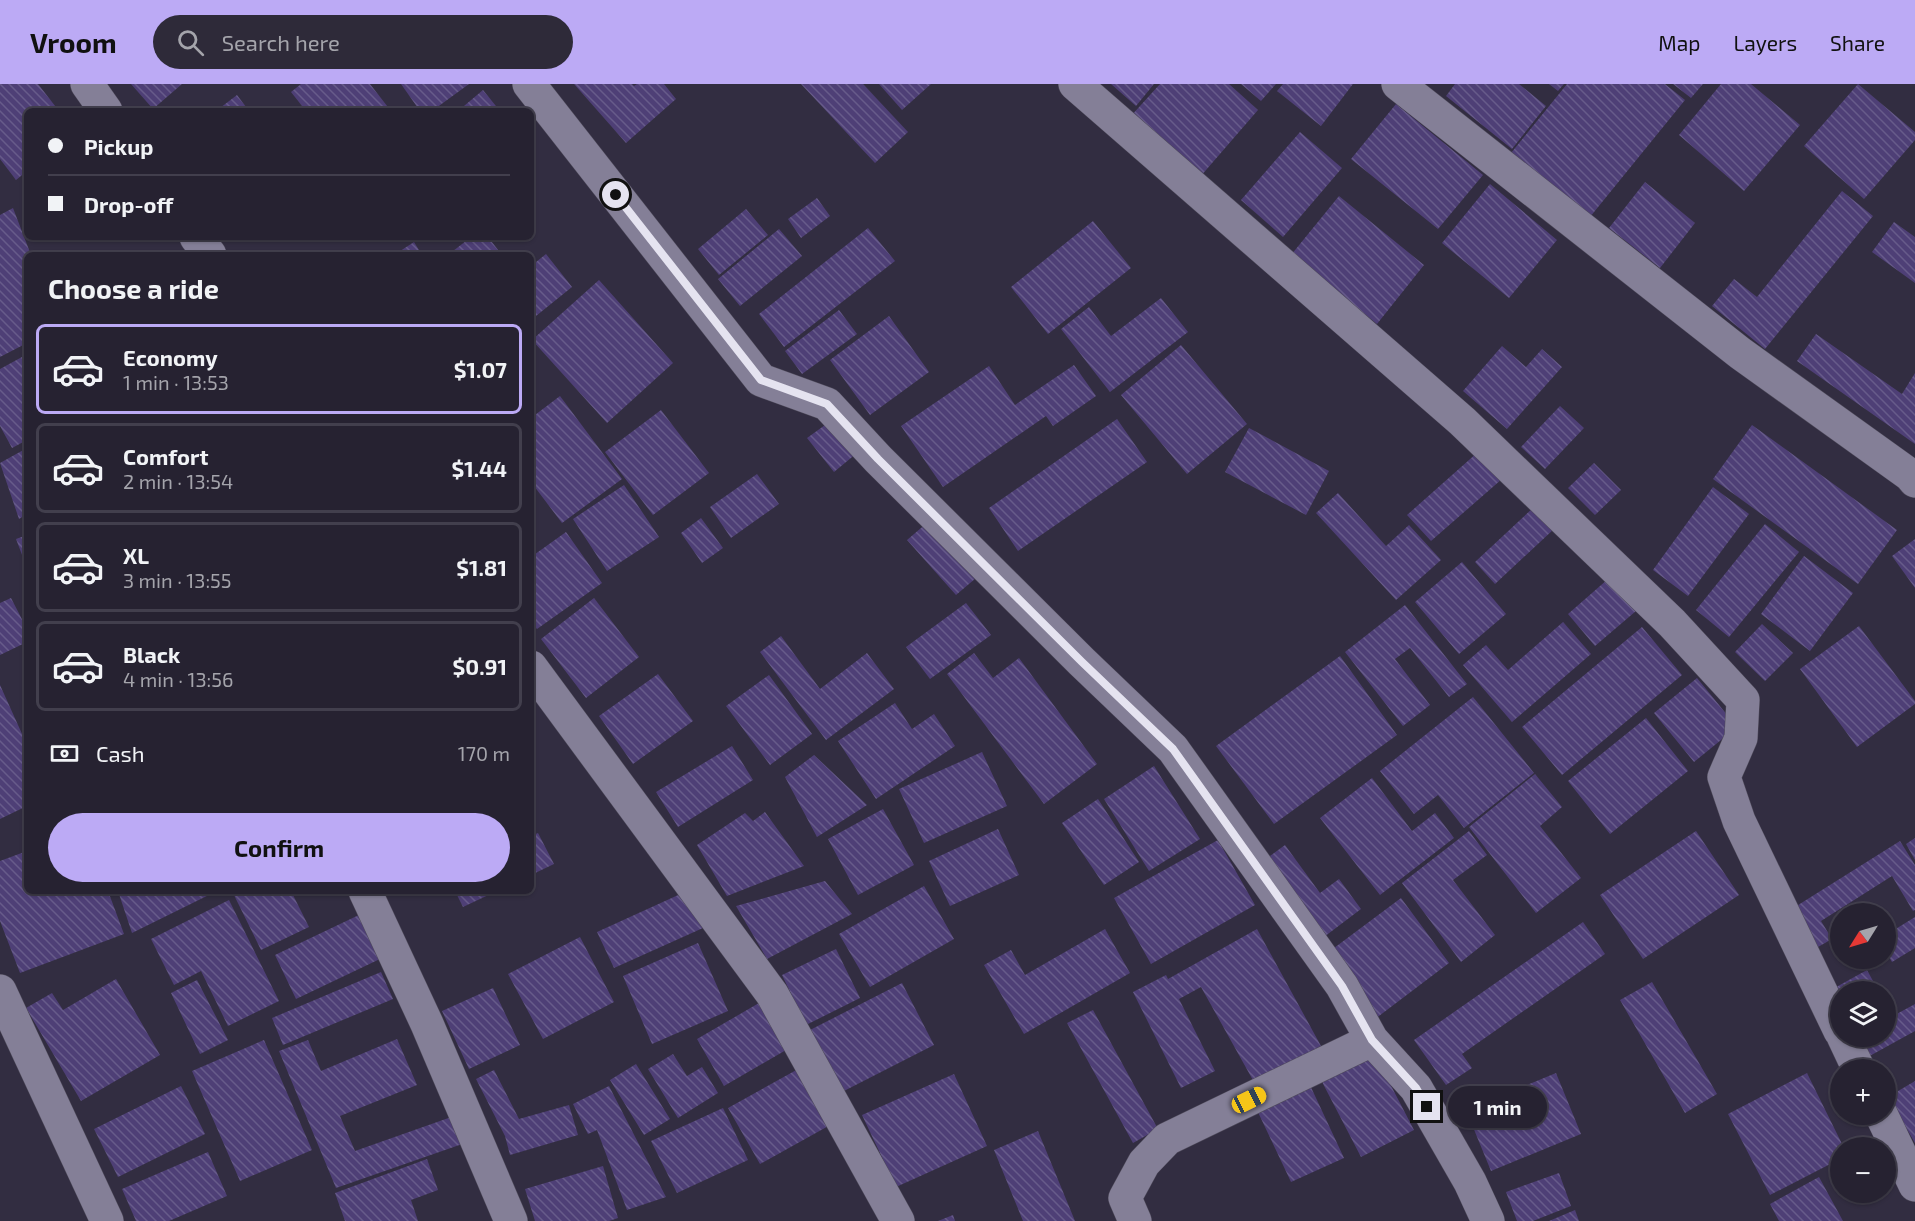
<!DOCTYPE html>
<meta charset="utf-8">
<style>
:root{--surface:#262231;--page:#2e2a39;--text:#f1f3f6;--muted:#a4a4ab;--line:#423f4d;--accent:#bcaaf5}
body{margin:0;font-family:"Exo 2",sans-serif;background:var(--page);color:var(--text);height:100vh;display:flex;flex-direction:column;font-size:22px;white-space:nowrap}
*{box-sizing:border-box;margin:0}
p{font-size:20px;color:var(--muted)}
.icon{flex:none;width:33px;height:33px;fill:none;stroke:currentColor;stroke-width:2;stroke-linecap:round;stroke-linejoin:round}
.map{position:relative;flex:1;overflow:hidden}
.sheet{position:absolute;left:24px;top:168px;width:510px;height:642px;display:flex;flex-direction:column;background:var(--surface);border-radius:9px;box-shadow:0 2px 4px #0004,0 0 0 2px var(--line)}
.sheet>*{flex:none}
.hud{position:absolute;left:24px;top:24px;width:510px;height:132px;border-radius:9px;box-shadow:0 2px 4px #0004,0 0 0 2px var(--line);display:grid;align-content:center;height:132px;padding:0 24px;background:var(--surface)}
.needle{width:39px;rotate:233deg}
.fabs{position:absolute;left:1830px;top:819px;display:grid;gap:12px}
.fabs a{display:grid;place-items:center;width:66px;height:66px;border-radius:50%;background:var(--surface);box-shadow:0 2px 4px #0004,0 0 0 2px var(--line);font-size:30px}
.end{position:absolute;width:27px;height:27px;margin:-14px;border:8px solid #e5e3f0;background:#111;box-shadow:0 0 0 3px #111}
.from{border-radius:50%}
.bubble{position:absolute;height:42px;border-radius:21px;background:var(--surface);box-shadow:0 2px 4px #0004,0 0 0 2px var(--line);font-size:20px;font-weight:700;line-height:42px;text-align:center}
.car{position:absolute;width:18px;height:36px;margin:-18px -9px;border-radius:8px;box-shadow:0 0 4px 2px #0007;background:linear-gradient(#f5c518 24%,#345 0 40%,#f5c518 0 76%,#345 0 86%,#f5c518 0)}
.hud b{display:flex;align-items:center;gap:21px;height:57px;font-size:22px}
.hud b+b{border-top:2px solid var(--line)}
.hud i{width:15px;height:15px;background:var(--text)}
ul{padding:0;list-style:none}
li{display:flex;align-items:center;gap:18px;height:90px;margin:0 12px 9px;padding:0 12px;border:3px solid var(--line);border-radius:9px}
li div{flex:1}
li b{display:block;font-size:22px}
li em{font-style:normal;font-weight:700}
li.active{border-color:var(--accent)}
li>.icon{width:54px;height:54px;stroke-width:1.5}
h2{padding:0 24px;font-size:27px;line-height:72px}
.pay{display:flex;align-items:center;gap:15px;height:66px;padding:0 24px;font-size:22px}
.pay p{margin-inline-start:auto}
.action{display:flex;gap:12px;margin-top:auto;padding:12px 24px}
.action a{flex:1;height:69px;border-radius:36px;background:var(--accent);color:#111;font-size:24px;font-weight:700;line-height:69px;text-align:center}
header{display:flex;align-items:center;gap:36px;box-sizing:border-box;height:84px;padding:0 30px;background:var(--accent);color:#111}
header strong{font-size:28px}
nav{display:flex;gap:33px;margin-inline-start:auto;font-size:21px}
.search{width:420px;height:54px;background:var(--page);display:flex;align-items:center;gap:15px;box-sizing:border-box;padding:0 21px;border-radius:33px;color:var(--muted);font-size:22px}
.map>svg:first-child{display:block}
.building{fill:url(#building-back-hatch)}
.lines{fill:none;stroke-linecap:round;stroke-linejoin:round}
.minor-casing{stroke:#4f4b5b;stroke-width:34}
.minor{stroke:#847f97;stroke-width:33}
.route{stroke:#e5e3f0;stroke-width:8}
</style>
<header>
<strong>Vroom</strong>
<div class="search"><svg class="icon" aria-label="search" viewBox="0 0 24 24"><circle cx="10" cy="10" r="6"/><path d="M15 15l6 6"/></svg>Search here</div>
<nav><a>Map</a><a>Layers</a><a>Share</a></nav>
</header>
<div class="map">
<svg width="1915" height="1137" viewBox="0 0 1915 1137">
<defs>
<pattern id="building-back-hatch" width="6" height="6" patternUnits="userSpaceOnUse" patternTransform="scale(1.5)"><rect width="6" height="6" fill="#4e3f76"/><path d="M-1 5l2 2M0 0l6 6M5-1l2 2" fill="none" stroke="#675b8a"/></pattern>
</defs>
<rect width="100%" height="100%" fill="#322d41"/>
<path class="building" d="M 0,0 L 38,0 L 59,27 L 27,27 L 27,87 L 16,96 L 0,75 Z
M 131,0 L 182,0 L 153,25 Z
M 301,0 L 370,0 L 391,27 L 306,27 L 291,8 Z
M 401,0 L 469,0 L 432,27 L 420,27 Z
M 574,0 L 632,0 L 634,2 L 637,0 L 664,0 L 676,15 L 626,59 Z
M 801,0 L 863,0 L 908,48 L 875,79 Z
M 879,0 L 931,0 L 902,26 Z
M 1111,0 L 1154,0 L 1136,22 Z
M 1160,0 L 1229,0 L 1258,26 L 1200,93 L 1130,33 Z
M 1241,0 L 1276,0 L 1261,17 Z
M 1283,0 L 1353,0 L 1321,42 L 1277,7 Z
M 1455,0 L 1519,0 L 1546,22 L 1512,65 L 1446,12 Z
M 1549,0 L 1564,0 L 1558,7 Z
M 1567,0 L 1665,0 L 1685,16 L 1590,133 L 1511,69 Z
M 1673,0 L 1703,0 L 1691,14 Z
M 1721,0 L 1751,0 L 1800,41 L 1744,107 L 1679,51 Z
M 1858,0 L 1915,48 L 1915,56 L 1864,115 L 1804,62 Z
M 483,6 L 500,27 L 458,27 Z
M 237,11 L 249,27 L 216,27 Z
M 1396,20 L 1483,91 L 1438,145 L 1351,75 Z
M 1300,48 L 1342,84 L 1283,153 L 1241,116 Z
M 1645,98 L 1695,139 L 1660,184 L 1609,144 Z
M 1490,100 L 1557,156 L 1509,214 L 1442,159 Z
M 1842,107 L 1873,132 L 1765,265 L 1712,222 L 1734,195 L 1757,213 Z
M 1339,112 L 1424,181 L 1377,240 L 1291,171 Z
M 817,114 L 830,132 L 801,154 L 788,135 Z
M 13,124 L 31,171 L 27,171 L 27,259 L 0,273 L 0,131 Z
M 746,125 L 768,151 L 719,191 L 698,165 Z
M 1093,137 L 1131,184 L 1048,250 L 1011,203 Z
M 1894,138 L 1915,153 L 1915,199 L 1872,168 Z
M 868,144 L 895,177 L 784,263 L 759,230 Z
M 779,145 L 802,172 L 740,222 L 718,195 Z
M 471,153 L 488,153 L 502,171 L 448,171 Z
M 414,158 L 422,171 L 394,171 Z
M 546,170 L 572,203 L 531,236 L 531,182 Z
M 599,196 L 673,279 L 607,339 L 532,256 Z
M 1161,214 L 1188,248 L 1110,308 L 1061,245 L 1089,223 L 1111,252 Z
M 839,226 L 857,250 L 802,290 L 785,267 Z
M 889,232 L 929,288 L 870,331 L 830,276 Z
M 1816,250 L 1902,310 L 1915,289 L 1915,360 L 1797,277 Z
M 1181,261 L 1247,340 L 1187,390 L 1121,311 Z
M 1502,262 L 1526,283 L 1542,265 L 1562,283 L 1507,345 L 1463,307 Z
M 22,273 L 27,283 L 27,356 L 12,364 L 0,342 L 0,285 Z
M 1074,281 L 1096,312 L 1053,342 L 1046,332 L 943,403 L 901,342 L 989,282 L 1015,321 Z
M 560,312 L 622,395 L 562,439 L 531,398 L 531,334 Z
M 1560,322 L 1584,344 L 1545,385 L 1521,363 Z
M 661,326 L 709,389 L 653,431 L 605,368 Z
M 1117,335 L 1147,378 L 1018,467 L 989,424 Z
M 832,336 L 857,369 L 834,388 L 807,354 Z
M 1752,341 L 1897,446 L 1858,500 L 1713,395 Z
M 1249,344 L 1329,387 L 1306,431 L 1225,388 Z
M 27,364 L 27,430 L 19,435 L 0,379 Z
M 1478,368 L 1502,395 L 1431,457 L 1407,431 Z
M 1594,379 L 1621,406 L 1595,431 L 1568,404 Z
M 757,390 L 779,420 L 731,454 L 710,423 Z
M 624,401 L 659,453 L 607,487 L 573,435 Z
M 1713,403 L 1749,430 L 1688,512 L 1653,486 Z
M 1338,409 L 1386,462 L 1409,441 L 1441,476 L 1396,516 L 1316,429 Z
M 1534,423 L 1554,445 L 1495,500 L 1475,478 Z
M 701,434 L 723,464 L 702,479 L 681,449 Z
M 928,438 L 976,494 L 956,511 L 907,456 Z
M 1765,440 L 1799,468 L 1729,553 L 1696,526 Z
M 566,448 L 602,499 L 537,545 L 531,537 L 531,473 Z
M 27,451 L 27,484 L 16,455 Z
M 1915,455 L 1915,504 L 1892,472 Z
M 1804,472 L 1853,509 L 1810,567 L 1761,530 Z
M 1462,478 L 1506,530 L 1459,570 L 1415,518 Z
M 1608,495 L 1636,527 L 1595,562 L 1568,530 Z
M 11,514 L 27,545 L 27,558 L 0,571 L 0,519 Z
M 594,514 L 639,573 L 586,614 L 541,555 Z
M 966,519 L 991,551 L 930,595 L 906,563 Z
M 1405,521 L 1467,600 L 1449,613 L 1410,564 L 1395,575 L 1430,621 L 1403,642 L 1345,568 Z
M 1563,538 L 1591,570 L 1512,638 L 1463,581 L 1486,561 L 1508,586 Z
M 1762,540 L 1793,569 L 1765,597 L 1735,568 Z
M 1859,542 L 1915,617 L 1915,620 L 1857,663 L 1800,585 Z
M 1642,543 L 1682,591 L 1562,691 L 1522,643 Z
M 781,552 L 820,605 L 867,569 L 894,605 L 826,656 L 760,568 Z
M 974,569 L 993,594 L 1019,574 L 1097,680 L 1044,720 L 947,590 Z
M 1340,572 L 1397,651 L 1274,740 L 1216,662 Z
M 658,590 L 693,637 L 633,680 L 599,632 Z
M 769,591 L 812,650 L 770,681 L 726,622 Z
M 1697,594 L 1737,643 L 1694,678 L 1654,629 Z
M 0,601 L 27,661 L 27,722 L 0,735 Z
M 1473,613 L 1534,689 L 1464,744 L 1438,711 L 1414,730 L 1380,687 Z
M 895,619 L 912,645 L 934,630 L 955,662 L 876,715 L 838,657 Z
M 1646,634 L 1688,687 L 1610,750 L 1568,697 Z
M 732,662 L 753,696 L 678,743 L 656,708 Z
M 982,668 L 1007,722 L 924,759 L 899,705 Z
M 814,671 L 867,721 L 817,753 L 785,693 Z
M 1154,682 L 1200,755 L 1149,787 L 1104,715 Z
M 1535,690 L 1562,723 L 1540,742 L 1581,794 L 1536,829 L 1469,743 Z
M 1372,694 L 1412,747 L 1435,729 L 1454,754 L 1380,811 L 1320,734 Z
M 1098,715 L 1139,778 L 1104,801 L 1062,739 Z
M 883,725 L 914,781 L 858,811 L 828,755 Z
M 765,728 L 804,782 L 727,812 L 697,761 L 745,729 L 753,737 Z
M 998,745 L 1019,791 L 950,822 L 929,777 Z
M 1469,747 L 1487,771 L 1453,796 L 1495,851 L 1461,878 L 1402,799 Z
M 1696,747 L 1739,811 L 1643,875 L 1600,811 Z
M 538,749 L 554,780 L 531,791 L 531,752 Z
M 1915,754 L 1915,776 L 1906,760 Z
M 1218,756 L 1255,821 L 1151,880 L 1114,814 Z
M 1900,757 L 1915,781 L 1915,826 L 1913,827 L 1892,792 L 1821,837 L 1832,855 L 1811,867 L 1787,828 Z
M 1285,761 L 1320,809 L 1339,795 L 1361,825 L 1320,856 L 1263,777 Z
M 27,767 L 27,807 L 108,807 L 124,850 L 20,889 L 0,837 L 0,777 Z
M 825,797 L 852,830 L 767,875 L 736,822 Z
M 924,802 L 954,855 L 870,903 L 839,850 Z
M 118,807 L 217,807 L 132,849 Z
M 242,807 L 291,807 L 309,843 L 261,866 L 234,811 Z
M 455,807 L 497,807 L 463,823 Z
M 687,807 L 703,844 L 614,884 L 597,848 Z
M 1401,814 L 1449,879 L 1375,935 L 1326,870 Z
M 229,816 L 279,917 L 228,942 L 201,887 L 174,901 L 151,855 Z
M 361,830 L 382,874 L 296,915 L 275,871 Z
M 1915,833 L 1915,864 L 1892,878 L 1886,868 L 1886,851 Z
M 1583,838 L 1605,870 L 1462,970 L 1472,984 L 1446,1001 L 1414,956 Z
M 1105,845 L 1130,889 L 1024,950 L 984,881 L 1011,866 L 1025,891 Z
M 1257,845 L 1321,962 L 1254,998 L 1201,903 L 1179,915 L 1215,987 L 1181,1004 L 1133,908 L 1166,891 L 1168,895 Z
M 580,853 L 614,918 L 543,955 L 508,890 Z
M 698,859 L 728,927 L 652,960 L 623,892 Z
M 836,865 L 860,914 L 806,941 L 782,891 Z
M 1867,886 L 1879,908 L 1840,908 L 1840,929 L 1829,907 Z
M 381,888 L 393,915 L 283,961 L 272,934 Z
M 116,895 L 160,971 L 81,1017 L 26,924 L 52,909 L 63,926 Z
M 197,896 L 228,956 L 200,970 L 171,909 Z
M 1652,898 L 1717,1010 L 1685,1029 L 1620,916 Z
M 902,899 L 934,961 L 842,1008 L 810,946 Z
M 493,904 L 520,961 L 469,985 L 442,927 Z
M 759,919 L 786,966 L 724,1002 L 697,955 Z
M 1886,919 L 1893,932 L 1915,920 L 1915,947 L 1866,974 L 1854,952 L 1886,952 Z
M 1093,926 L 1158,1045 L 1133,1059 L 1067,939 Z
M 397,955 L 417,1001 L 340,1032 L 355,1067 L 457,1031 L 468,1058 L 336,1104 L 279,967 L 308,956 L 321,987 Z
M 264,956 L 312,1066 L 240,1097 L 192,987 Z
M 1373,967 L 1414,1046 L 1361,1073 L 1320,994 Z
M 673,970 L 687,992 L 702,983 L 718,1009 L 678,1034 L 648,985 Z
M 636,980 L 670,1035 L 644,1051 L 610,996 Z
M 800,984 L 832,1040 L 760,1080 L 728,1024 Z
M 494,986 L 519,1035 L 569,1021 L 578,1051 L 510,1071 L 505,1052 L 476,995 Z
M 1556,989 L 1581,1050 L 1491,1087 L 1466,1026 Z
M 1807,989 L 1844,1064 L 1840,1064 L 1840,1075 L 1770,1111 L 1728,1030 Z
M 954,990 L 987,1062 L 896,1103 L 862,1031 Z
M 1915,997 L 1915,1059 L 1888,1013 Z
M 1309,999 L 1344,1074 L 1291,1098 L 1256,1024 Z
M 181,1002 L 205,1050 L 118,1093 L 94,1045 Z
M 609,1002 L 666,1113 L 627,1126 L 597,1046 L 588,1050 L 573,1020 Z
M 723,1024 L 748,1076 L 677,1109 L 651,1057 Z
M 1038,1047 L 1075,1137 L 1023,1137 L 994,1066 Z
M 208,1068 L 227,1112 L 169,1137 L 136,1137 L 122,1105 Z
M 427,1075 L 438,1106 L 411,1116 L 418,1137 L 345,1137 L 335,1109 Z
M 603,1082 L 618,1134 L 609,1137 L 535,1137 L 525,1105 Z
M 1559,1089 L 1571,1122 L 1533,1137 L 1517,1137 L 1506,1108 Z
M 1819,1093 L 1843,1137 L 1779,1137 L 1770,1120 Z
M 1575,1126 L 1579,1137 L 1549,1137 Z
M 953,1131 L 955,1137 L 938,1137 Z"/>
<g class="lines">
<g class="minor-casing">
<path id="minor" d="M 87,0 L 106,27
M 529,0 L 761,296 L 827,320 L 878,375 L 1082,578 L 1173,665 L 1342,902 L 1372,956 L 1416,1004 L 1470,1098 L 1488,1137
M 1075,0 L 1462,337 L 1672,539 L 1743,616 L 1741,654 L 1724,693 L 1739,737 L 1840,947
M 1398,0 L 1740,269 L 1910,391 L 1915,397
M 196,153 L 210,171
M 531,583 L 772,910 L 898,1137
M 365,807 L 427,940 L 511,1137
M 0,907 L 107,1137
M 1843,952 L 1859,986
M 1881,1030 L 1915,1101
M 1135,1137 L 1125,1114 L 1144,1079 L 1167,1055 L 1372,956"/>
</g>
<use href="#minor" class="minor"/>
</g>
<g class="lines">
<path class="route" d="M 616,111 L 761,296 L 827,320 L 878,375 L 1082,578 L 1173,665 L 1342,902 L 1372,956 L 1416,1004 L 1427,1023"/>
</g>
</svg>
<div class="fabs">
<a><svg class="needle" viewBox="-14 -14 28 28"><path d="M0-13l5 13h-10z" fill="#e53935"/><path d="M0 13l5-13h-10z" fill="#a4a4ab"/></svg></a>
<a><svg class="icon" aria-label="layers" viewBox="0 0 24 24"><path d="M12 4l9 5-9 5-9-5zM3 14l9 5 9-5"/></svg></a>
<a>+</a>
<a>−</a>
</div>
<i class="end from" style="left:616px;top:111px"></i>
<i class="end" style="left:1427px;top:1023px"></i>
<div class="bubble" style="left:1448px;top:1002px;width:99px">1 min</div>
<i class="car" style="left:1249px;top:1016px;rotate:64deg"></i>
<div class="hud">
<b><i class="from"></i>Pickup</b>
<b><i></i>Drop-off</b>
</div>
<section class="sheet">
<h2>Choose a ride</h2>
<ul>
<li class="active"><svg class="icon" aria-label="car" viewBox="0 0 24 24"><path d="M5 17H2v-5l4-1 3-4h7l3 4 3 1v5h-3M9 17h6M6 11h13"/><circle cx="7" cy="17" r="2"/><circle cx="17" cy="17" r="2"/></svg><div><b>Economy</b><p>1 min · 13:53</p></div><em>$1.07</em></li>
<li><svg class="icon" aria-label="car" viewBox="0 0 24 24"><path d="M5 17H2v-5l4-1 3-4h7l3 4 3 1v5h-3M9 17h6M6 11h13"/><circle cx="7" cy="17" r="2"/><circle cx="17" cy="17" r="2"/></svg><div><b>Comfort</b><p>2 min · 13:54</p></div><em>$1.44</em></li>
<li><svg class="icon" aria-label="car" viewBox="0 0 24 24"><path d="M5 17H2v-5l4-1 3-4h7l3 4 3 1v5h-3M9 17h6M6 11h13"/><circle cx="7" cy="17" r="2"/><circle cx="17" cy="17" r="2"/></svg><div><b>XL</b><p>3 min · 13:55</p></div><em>$1.81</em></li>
<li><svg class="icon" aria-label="car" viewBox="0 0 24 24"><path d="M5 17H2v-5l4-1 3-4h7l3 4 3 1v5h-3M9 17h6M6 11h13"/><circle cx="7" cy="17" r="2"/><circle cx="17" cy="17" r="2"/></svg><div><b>Black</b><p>4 min · 13:56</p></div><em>$0.91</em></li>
</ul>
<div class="pay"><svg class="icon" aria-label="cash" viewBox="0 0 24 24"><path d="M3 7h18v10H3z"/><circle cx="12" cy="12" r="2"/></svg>Cash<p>170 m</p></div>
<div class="action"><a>Confirm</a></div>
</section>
</div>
